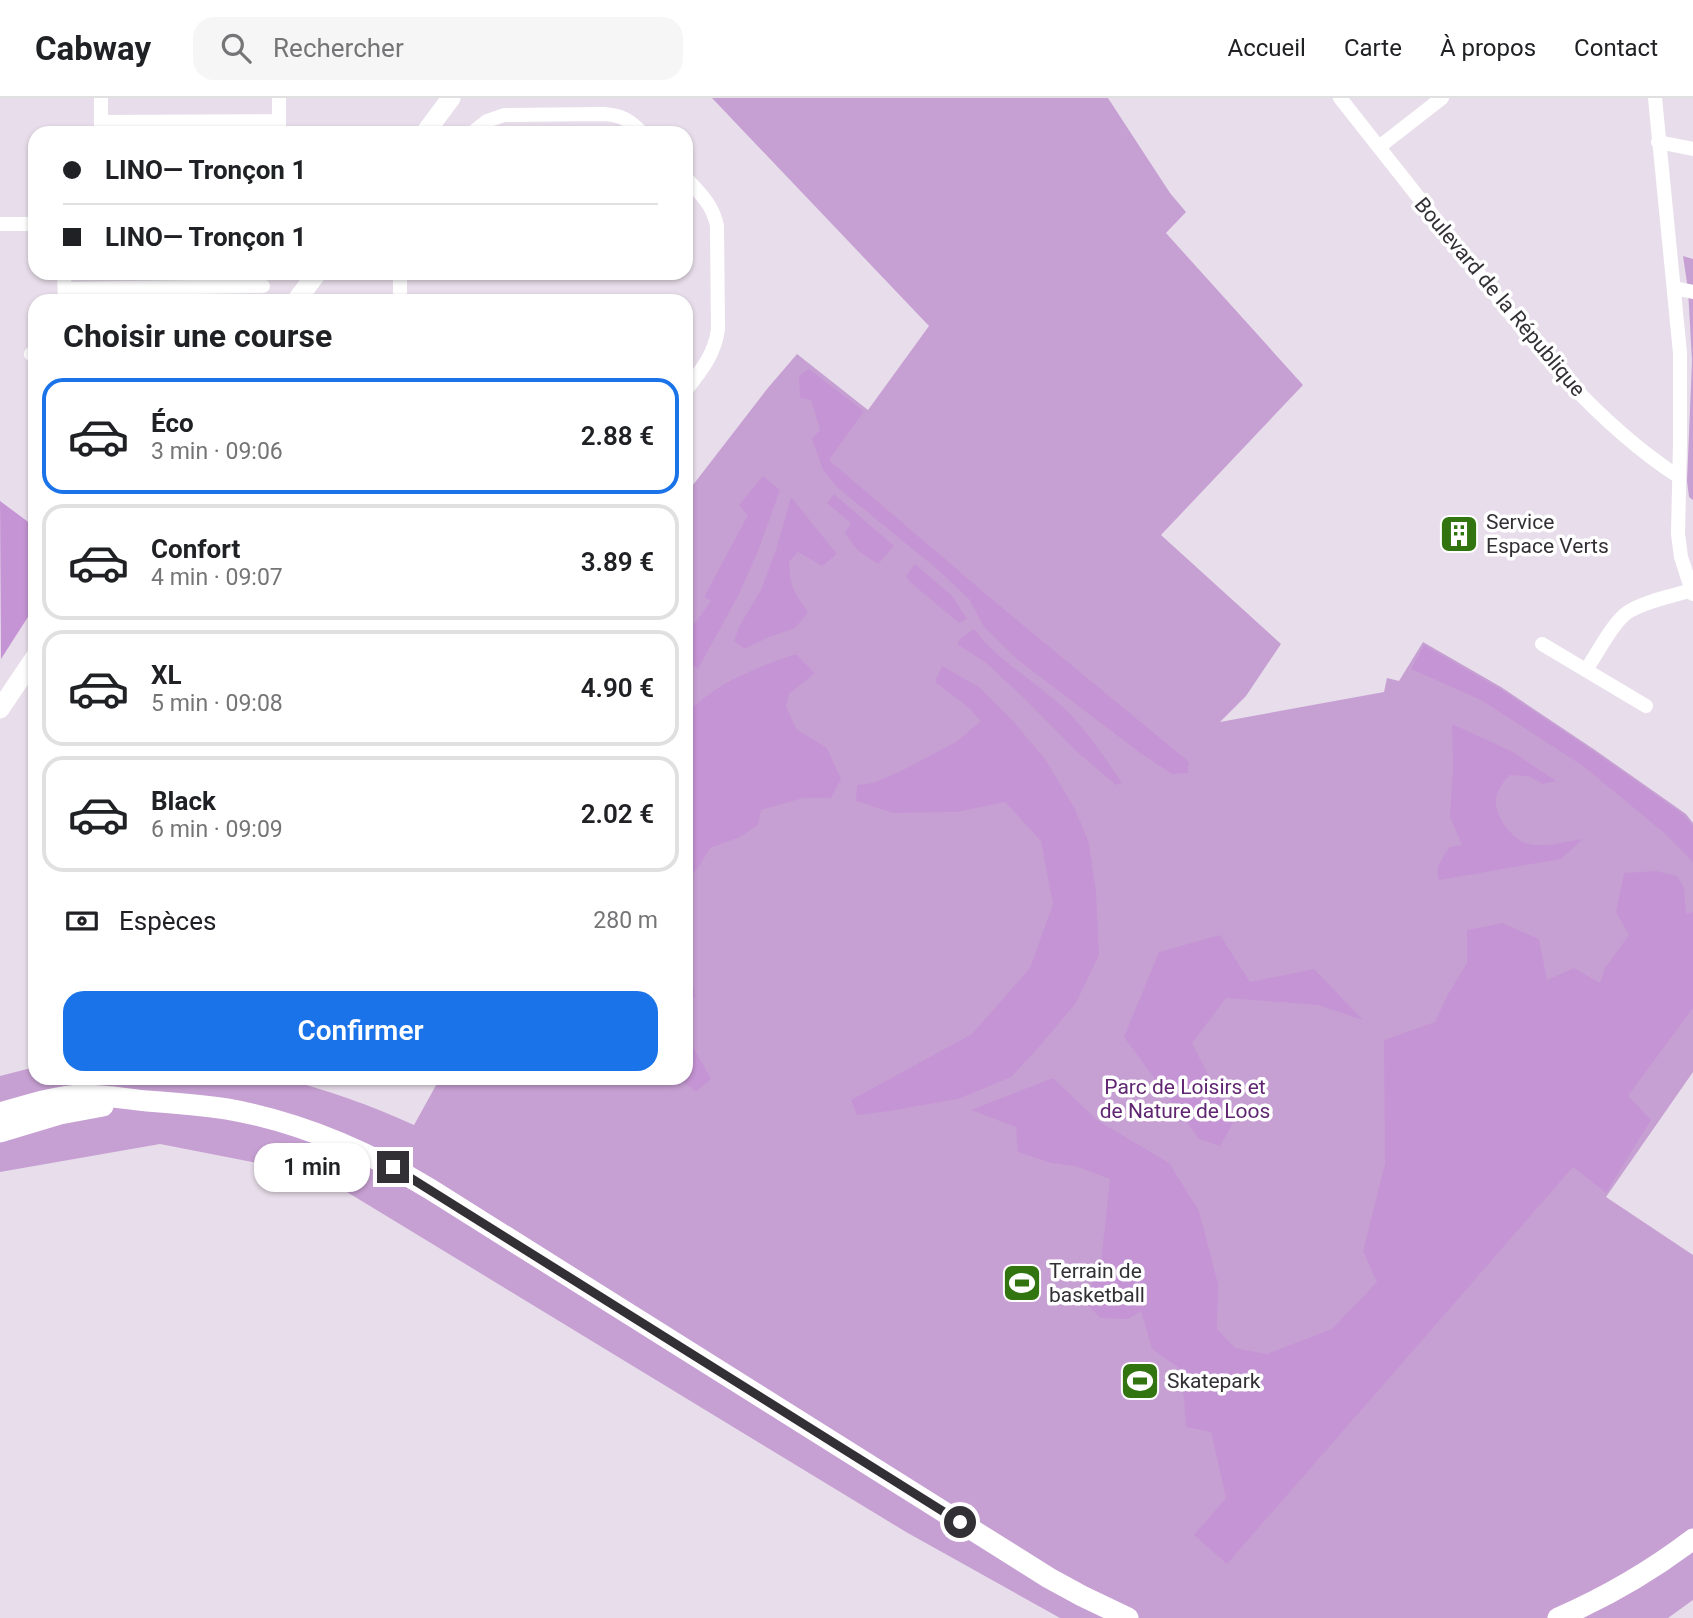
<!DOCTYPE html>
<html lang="fr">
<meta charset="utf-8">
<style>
:root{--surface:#fff;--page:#f6f6f6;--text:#202124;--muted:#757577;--line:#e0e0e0;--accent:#1a73e8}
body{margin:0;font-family:Roboto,sans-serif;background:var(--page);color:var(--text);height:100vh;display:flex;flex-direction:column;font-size:26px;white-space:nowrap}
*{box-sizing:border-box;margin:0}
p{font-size:23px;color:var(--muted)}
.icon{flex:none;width:38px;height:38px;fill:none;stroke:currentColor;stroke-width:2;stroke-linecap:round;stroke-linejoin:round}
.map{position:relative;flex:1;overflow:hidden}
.drawer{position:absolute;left:28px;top:196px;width:665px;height:791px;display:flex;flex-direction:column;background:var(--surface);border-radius:21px;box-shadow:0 2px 5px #0004}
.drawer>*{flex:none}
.hud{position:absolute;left:28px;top:28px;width:665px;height:154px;border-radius:21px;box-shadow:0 2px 5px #0004;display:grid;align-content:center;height:154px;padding:0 35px;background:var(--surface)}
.end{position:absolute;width:32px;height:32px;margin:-16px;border:9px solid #333035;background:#fff;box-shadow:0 0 0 4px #fff}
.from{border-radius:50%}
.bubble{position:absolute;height:49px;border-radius:21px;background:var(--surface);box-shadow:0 2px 5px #0004;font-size:23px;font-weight:600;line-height:49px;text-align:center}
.hud b{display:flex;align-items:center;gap:24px;height:66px;font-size:26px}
.hud b+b{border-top:2px solid var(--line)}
.hud i{width:18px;height:18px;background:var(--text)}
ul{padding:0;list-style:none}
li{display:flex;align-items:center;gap:21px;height:116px;margin:0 14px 10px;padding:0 21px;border:4px solid var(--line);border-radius:21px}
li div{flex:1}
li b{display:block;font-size:26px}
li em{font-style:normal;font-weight:600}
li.active{border-color:var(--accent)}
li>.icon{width:63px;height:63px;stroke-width:1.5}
h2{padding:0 35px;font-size:32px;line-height:84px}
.pay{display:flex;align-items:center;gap:18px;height:77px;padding:0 35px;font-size:26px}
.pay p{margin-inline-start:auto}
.action{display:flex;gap:14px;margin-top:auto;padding:14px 35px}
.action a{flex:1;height:80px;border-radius:21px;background:var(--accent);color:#fff;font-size:28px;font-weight:600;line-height:80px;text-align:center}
header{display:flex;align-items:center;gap:42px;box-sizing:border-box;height:98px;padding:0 35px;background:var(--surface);border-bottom:2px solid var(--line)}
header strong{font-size:33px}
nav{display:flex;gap:38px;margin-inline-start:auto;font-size:24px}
.search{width:490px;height:63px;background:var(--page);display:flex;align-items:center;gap:18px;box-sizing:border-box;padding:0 24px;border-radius:21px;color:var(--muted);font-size:26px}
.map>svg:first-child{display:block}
.green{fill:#c7a0d3}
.forest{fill:#c594d4}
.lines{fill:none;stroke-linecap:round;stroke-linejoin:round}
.minor{stroke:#fff;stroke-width:14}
.tertiary{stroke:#fff;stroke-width:19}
.secondary{stroke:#fff;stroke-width:21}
.route{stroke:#333035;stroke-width:9}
.labels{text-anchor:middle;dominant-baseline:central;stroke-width:7;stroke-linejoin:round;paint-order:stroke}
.street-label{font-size:21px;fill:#333035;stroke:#fff}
.poi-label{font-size:21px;fill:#333035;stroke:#fff;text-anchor:start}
.park-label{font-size:21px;fill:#612672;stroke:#fff}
</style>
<header>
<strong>Cabway</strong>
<div class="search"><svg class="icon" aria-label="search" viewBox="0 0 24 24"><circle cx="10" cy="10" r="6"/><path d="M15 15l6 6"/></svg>Rechercher</div>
<nav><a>Accueil</a><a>Carte</a><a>À propos</a><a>Contact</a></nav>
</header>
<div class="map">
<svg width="1693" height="1520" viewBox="0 0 1693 1520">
<rect width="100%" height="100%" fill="#e8deeb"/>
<path class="green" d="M 712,0 L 1108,0 L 1170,95 L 1186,114 L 1166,135 L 1303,287 L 1161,437 L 1281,546 L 1246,598 L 1220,624 L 1384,594 L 1387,580 L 1399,583 L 1423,544 L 1501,589 L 1595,652 L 1686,716 L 1693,725 L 1693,974 L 1606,1099 L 1693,1157 L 1693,1502 L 1668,1520 L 1060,1520 L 906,1434 L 319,1077 L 160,1046 L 0,1074 L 0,978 L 35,969 L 35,980 L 279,980 C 326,991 370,1007 414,1027 L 440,980 L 686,980 L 686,396 L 767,291 L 797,256 L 868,312 L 929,228 Z
M 1683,158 L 1693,161 L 1693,402 L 1689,399 L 1687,383 L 1692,263 L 1688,192 Z"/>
<path class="forest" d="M 809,271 L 864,313 L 829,362 L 994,503 L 1189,664 L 1188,675 L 1172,676 L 1140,655 L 1018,562 L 984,529 L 969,501 L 937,471 L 838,390 L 823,372 L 812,341 L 820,332 L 811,302 L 800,300 L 799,278 Z
M 763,378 L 780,392 L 758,453 L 739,496 L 698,571 L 686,562 L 686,537 L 711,503 L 704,499 L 748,417 L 739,407 Z
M 834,396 L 894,448 L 878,466 L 857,452 L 845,435 L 851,425 L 827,405 Z
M 791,399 L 837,456 L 822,468 L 798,454 L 789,464 C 790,489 794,494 808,514 L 795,530 L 769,539 L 744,551 L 734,543 L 740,527 L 761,492 L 776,452 Z
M 0,403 L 35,429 L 35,508 L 1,561 Z
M 915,466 L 952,498 L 967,521 L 959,525 L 910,484 L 906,478 Z
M 974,531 C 999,564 1037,584 1067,613 C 1088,634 1105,660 1122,685 L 1116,687 L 1077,654 L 1024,600 L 985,564 L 957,546 L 961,540 Z
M 1424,547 L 1500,591 L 1593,653 L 1684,717 L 1693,728 L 1693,764 L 1663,734 L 1583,668 L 1481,602 L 1411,571 Z
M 796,556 L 815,575 L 789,596 L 786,608 L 796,631 L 827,650 L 841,681 L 831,700 L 803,700 L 761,712 L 758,727 L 740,739 L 710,750 L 698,770 L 686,782 L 686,616 C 715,585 757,569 796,556 Z
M 942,568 L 979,589 L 1012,622 L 1045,661 L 1075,711 L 1089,745 L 1096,795 L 1099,857 L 1076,905 L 1039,949 L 1011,979 L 958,1001 L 889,1013 L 857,1017 L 851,1002 L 972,936 L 1030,870 L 1053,806 L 1041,743 L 1005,704 L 957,714 L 893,715 L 856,703 L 857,687 L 873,685 L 901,673 L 956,644 L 981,623 L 968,609 L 935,584 Z
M 1452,626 L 1513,654 L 1556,683 L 1543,686 L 1528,678 L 1510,677 C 1504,682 1498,692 1496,700 C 1493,716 1513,743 1529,746 C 1547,750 1565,743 1583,741 L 1561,761 L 1439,782 C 1434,770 1443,759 1450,749 L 1462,747 L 1450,719 L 1453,669 Z
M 1656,773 L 1677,778 L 1684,790 L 1686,816 L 1693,814 L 1693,910 L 1628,998 L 1651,1022 L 1606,1095 L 1573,1069 L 1227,1466 L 1194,1437 L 1226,1400 L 1211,1334 L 1186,1329 L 1184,1300 L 1179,1270 L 1152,1251 L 1141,1213 L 1128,1221 L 1100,1220 L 1085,1204 L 1101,1164 L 1110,1081 L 1075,1068 L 1051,1065 L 1018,1054 L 1016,1029 L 971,1012 L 1053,980 L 1097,1022 L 1169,1065 L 1199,1113 L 1218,1186 L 1217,1231 L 1235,1250 L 1267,1256 L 1332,1231 L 1377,1184 L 1363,1153 L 1385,1065 L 1384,942 L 1435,924 L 1447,898 L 1467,865 L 1467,832 L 1502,825 L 1539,841 L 1547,882 L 1574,870 L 1600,885 L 1605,870 L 1629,837 L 1616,814 L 1624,775 Z
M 1220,837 L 1250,884 L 1314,871 L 1363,922 L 1318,907 L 1226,900 L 1192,945 L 1233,1025 L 1220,1048 L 1199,1041 L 1124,939 L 1159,854 Z
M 686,860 L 695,898 L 686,903 Z
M 686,936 L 711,981 L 696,994 L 678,980 L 686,980 Z"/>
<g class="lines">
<path class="minor" d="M 101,0 L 101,35
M 279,0 L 279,35
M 1340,0 C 1384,56 1428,112 1472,167 C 1533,246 1595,324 1679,379
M 1655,0 L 1680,255 L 1680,345 L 1678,436 L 1681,459 L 1693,496
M 101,24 L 279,23
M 472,35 L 487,23 L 504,17 L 604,16 C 622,17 631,23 642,35
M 1658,44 L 1693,51
M 1379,49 L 1442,0
M 686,80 C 700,95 713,107 717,128 L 718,231 C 715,256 701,273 686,292
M 0,126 L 35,126
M 64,175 L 65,203
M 400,175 L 400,203
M 1674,190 L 1693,194
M 65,191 L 263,188
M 31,256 L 35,256
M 1542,546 L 1646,608
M 1586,572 C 1597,556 1613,524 1628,514 C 1645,503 1673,498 1692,492"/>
<path class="tertiary" d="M 425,35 L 451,0
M 296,203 L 317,175
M 0,611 L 35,559"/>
<path class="secondary" d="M 0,1015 C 28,1007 54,998 83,997 C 105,997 126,1001 147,1003 C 174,1005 201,1007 227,1011 C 301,1024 367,1053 430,1091 L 1049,1480 L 1082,1498 L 1128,1520
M 0,1034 L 60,1016 L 103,1008
M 1558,1520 C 1606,1499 1651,1473 1693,1441"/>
</g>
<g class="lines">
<path class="route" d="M 393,1069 L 960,1424"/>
</g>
<defs>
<g id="building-square" transform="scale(2.0125)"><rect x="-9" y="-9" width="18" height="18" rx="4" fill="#327410" stroke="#fff"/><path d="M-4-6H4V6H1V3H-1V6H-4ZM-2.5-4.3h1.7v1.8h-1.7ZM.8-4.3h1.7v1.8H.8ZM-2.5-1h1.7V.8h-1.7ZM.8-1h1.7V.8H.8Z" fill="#fff"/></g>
<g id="stadium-square" transform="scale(2.0125)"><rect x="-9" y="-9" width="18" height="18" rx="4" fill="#327410" stroke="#fff"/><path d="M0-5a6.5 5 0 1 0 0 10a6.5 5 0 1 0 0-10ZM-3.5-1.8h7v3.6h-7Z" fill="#fff"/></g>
</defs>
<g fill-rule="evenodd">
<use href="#building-square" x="1459" y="436"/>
<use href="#stadium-square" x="1022" y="1185"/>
<use href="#stadium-square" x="1140" y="1283"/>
</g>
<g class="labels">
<g class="street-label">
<text transform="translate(1500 199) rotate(50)">Boulevard de la République</text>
</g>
<g class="poi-label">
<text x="1486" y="424">Service<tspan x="1486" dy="24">Espace Verts</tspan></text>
<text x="1049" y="1173">Terrain de<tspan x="1049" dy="24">basketball</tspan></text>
<text x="1167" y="1283">Skatepark</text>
</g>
<g class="park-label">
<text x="1185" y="989">Parc de Loisirs et<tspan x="1185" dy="24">de Nature de Loos</tspan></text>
</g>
</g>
</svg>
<i class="end from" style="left:960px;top:1424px"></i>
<i class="end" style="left:393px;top:1069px"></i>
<div class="bubble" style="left:254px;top:1045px;width:116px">1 min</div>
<div class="hud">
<b><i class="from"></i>LINO— Tronçon 1</b>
<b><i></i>LINO— Tronçon 1</b>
</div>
<section class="drawer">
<h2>Choisir une course</h2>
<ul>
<li class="active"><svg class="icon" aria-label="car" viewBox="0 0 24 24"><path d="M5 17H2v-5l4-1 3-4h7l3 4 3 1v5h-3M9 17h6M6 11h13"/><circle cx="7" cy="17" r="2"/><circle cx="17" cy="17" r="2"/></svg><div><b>Éco</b><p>3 min · 09:06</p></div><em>2.88 €</em></li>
<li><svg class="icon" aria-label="car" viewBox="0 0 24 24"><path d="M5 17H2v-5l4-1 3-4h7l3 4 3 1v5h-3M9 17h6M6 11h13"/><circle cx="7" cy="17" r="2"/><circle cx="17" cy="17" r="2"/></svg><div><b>Confort</b><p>4 min · 09:07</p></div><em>3.89 €</em></li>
<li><svg class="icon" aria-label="car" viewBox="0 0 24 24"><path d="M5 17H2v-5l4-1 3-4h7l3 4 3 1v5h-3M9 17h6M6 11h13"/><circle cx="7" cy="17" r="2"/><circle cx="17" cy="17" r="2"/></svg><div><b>XL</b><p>5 min · 09:08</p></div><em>4.90 €</em></li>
<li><svg class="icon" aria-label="car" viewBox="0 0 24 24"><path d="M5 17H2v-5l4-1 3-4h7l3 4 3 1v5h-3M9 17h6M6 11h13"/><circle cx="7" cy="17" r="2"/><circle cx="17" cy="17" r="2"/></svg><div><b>Black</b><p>6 min · 09:09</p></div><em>2.02 €</em></li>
</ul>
<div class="pay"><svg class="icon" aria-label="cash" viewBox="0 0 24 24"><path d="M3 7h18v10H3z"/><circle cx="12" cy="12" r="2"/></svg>Espèces<p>280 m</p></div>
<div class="action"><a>Confirmer</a></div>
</section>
</div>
